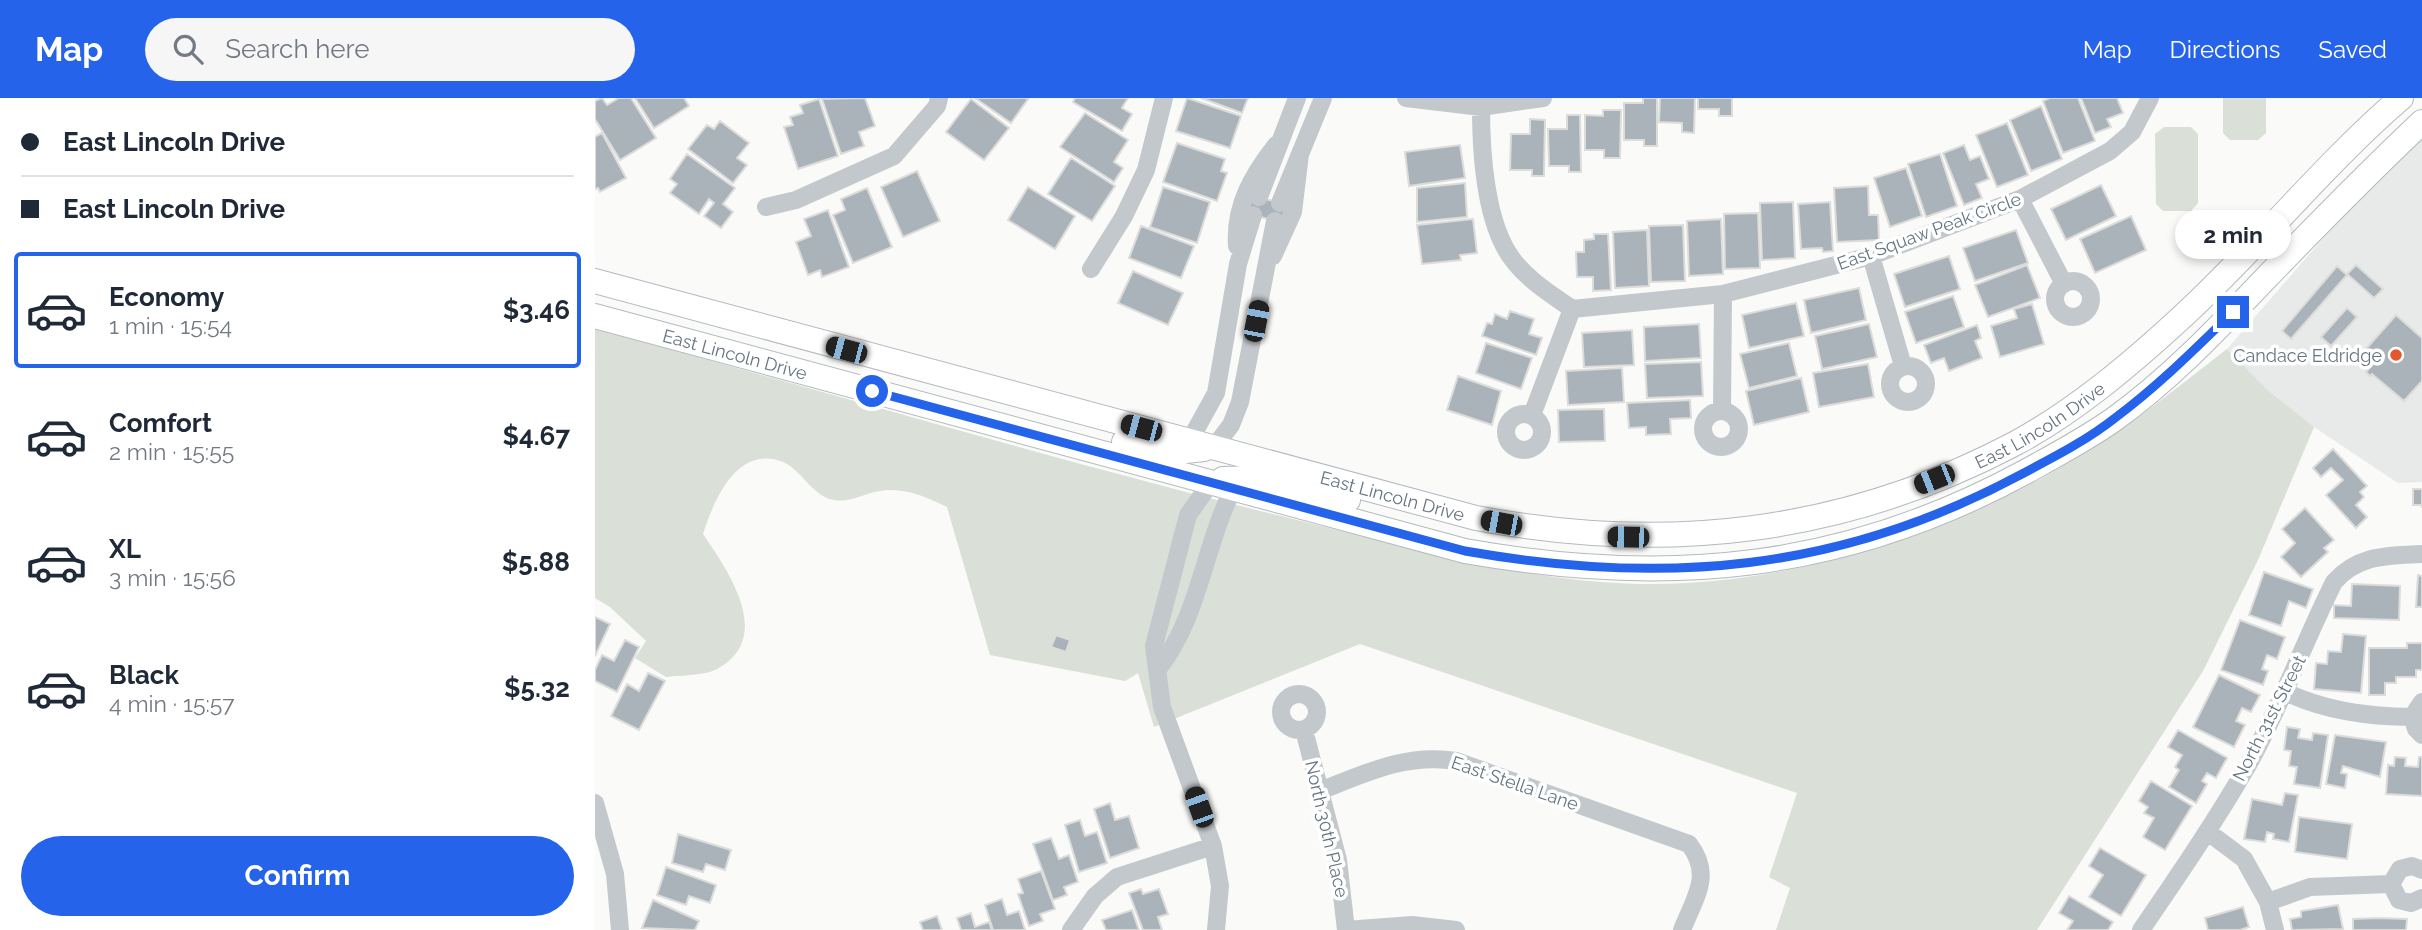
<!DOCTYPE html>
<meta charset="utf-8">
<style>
:root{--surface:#fff;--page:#f6f6f7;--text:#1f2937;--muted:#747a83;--line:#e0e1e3;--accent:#2563eb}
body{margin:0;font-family:Raleway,sans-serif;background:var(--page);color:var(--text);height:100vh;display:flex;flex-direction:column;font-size:26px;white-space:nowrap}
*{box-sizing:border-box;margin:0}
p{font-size:23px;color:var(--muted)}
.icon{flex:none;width:38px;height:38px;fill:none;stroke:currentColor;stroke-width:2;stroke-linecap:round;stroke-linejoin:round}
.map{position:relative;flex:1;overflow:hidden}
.sheet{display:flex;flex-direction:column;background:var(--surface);width:595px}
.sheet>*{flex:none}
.top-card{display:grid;align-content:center;height:154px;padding:0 21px;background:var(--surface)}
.end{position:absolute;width:32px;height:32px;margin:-16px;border:9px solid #2563eb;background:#fff;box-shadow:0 0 0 4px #fff}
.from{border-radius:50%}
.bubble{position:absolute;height:49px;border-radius:24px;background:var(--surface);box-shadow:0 4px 10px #0003;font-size:23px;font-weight:700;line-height:49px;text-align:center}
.car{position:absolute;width:21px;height:42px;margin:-21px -10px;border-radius:9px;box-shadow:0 0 5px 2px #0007;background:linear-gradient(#222 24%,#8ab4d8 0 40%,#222 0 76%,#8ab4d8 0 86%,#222 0)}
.top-card b{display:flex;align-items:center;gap:24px;height:66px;font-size:26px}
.top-card b+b{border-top:2px solid var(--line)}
.top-card i{width:18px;height:18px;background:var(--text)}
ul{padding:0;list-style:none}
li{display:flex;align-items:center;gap:21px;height:116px;margin:0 14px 10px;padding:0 7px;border:4px solid transparent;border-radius:7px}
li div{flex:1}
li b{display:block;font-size:26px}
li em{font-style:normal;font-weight:700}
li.active{border-color:var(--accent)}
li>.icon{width:63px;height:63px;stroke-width:1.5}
.button{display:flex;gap:14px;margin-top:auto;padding:14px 21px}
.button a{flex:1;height:80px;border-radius:42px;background:var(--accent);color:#fff;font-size:28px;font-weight:700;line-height:80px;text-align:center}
header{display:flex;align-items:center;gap:42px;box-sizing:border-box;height:98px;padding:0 35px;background:var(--accent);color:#fff}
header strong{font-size:33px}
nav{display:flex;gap:38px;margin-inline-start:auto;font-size:24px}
.search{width:490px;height:63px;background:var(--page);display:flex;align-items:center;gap:18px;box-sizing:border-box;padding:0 24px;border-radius:38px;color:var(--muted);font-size:26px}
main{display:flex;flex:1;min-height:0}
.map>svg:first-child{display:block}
.built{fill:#e8e9e9}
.green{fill:#dadfd7}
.building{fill:#aab3b9;stroke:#dcdcda;stroke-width:2}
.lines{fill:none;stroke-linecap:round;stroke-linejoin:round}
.secondary-casing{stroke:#b3babf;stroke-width:26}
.street{stroke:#c3c8cc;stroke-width:18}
.secondary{stroke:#fff;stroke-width:24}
.route{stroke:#2563eb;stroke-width:9}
.poi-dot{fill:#e4572e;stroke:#fff;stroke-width:2.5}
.labels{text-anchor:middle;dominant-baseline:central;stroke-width:7;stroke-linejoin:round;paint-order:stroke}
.street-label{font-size:18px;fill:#657683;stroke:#fff}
.poi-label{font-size:18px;fill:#657683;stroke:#fff;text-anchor:end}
</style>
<header>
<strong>Map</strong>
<div class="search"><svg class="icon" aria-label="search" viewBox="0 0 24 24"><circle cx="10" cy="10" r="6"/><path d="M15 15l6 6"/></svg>Search here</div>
<nav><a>Map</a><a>Directions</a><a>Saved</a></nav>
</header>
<main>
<section class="sheet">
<div class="top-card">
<b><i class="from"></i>East Lincoln Drive</b>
<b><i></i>East Lincoln Drive</b>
</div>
<ul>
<li class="active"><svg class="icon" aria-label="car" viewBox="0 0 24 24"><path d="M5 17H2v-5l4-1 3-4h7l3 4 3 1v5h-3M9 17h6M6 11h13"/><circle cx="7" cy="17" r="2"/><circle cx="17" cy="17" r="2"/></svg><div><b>Economy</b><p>1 min · 15:54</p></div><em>$3.46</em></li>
<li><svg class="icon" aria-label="car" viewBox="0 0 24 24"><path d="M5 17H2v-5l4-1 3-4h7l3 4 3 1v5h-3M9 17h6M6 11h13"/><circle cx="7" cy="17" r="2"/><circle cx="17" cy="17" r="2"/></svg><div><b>Comfort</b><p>2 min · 15:55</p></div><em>$4.67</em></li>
<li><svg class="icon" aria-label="car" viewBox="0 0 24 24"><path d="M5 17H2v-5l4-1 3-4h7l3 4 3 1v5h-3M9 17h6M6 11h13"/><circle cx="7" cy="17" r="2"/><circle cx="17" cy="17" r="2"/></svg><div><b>XL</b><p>3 min · 15:56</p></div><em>$5.88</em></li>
<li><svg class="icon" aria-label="car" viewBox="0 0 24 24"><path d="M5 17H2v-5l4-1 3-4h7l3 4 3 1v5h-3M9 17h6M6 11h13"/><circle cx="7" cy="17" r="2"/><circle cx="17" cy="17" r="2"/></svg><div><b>Black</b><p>4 min · 15:57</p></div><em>$5.32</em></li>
</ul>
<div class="button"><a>Confirm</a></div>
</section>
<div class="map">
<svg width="1827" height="832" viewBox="0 0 1827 832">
<rect width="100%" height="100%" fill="#fafaf8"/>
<path class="built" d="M 1827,41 L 1827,384 L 1803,385 L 1719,329 L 1674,293 L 1632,251 L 1770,92 Z"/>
<path class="green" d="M 1628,0 L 1671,0 L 1671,35 L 1663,42 L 1635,42 L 1628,35 Z
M 1569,29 L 1596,29 L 1603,36 L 1603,105 L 1596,113 L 1568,113 L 1561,106 L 1560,36 Z
M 0,231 C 237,295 472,366 710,424 C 834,454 963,493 1093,485 C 1223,477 1357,433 1470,367 C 1527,335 1580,291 1632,251 L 1674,293 L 1719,329 L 1663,462 L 1608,573 L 1442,832 L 1181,832 L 1195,790 L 1174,779 L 1202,695 L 765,546 L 559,629 L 543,575 L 530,583 L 395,557 L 352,409 C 331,399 309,389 285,393 C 269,395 256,405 239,402 C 218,399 207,372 188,364 C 143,346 119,401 108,436 C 133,473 179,538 124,570 C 111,578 87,577 71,579 L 40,560 L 51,543 L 15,509 L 0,500 Z"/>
<path class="building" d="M 7,0 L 12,7 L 24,0 L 36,0 L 61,40 L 25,62 L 0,21 L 0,3 Z
M 40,0 L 89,0 L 94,8 L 59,30 Z
M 270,0 L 280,28 L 264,34 L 269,48 L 246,56 L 227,1 Z
M 380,0 L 431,0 L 433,1 L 416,25 Z
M 480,0 L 533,0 L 527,10 L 537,16 L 527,33 L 478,4 Z
M 592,0 L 646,18 L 635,50 L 581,33 Z
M 606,0 L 653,0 L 647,15 Z
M 1048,0 L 1062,0 L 1062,48 L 1049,48 L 1049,42 L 1029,42 L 1029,5 L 1048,5 Z
M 1065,0 L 1100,0 L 1099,35 L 1087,34 L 1087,25 L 1064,24 Z
M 1103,0 L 1137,0 L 1137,18 L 1124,18 L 1124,11 L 1103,11 Z
M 1455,0 L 1483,0 L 1500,43 L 1468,55 L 1448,3 Z
M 1486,0 L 1522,0 L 1528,15 L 1512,21 L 1516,29 L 1500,35 Z
M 224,1 L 243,58 L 203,71 L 189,29 L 198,27 L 195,19 L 208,15 L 205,7 Z
M 376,1 L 414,30 L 389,62 L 351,34 Z
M 1446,8 L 1467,61 L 1436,73 L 1415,22 Z
M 1008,12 L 1026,12 L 1025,60 L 1009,60 L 1009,52 L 990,52 L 990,17 L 1008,18 Z
M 490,15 L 533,42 L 519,64 L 528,70 L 519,84 L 465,49 Z
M 972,17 L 985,17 L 986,74 L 974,74 L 974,68 L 954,68 L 953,31 L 972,31 Z
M 935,21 L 950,22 L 949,78 L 937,78 L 937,72 L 915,72 L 916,36 L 935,36 Z
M 125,23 L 154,45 L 142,60 L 152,67 L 138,85 L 93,51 L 112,27 L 119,31 Z
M 1412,25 L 1433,77 L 1402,89 L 1381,37 Z
M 7,35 L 31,80 L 5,94 L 3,90 L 0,91 L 0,39 Z
M 582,45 L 630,61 L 626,73 L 632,75 L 622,103 L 568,84 Z
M 865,47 L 870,80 L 814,88 L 810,54 Z
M 1369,47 L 1375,62 L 1385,58 L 1394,81 L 1381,86 L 1387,100 L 1369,107 L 1348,55 Z
M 92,56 L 140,90 L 128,106 L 138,114 L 126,130 L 109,118 L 119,105 L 114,101 L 104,116 L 75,95 L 82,86 L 75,81 Z
M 1345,56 L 1362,108 L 1331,119 L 1313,66 Z
M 476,60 L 520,88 L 497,123 L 453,96 Z
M 1311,70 L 1327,118 L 1295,129 L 1279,80 Z
M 322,73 L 345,123 L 308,139 L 286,89 Z
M 870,85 L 872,119 L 822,124 L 822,90 Z
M 1506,87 L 1521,118 L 1471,142 L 1456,111 Z
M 1273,88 L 1274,117 L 1283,117 L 1284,142 L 1242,144 L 1239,90 Z
M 433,89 L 480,118 L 460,151 L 413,122 Z
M 568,89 L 615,104 L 602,145 L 555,129 Z
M 272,90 L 297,149 L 258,165 L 238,117 L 250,112 L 246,101 Z
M 656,97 L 693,107 L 688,125 L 651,115 Z
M 1198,104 L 1200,160 L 1167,162 L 1165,105 Z
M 1235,104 L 1238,153 L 1228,154 L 1227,150 L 1206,151 L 1203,106 Z
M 233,112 L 254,169 L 227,179 L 225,172 L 213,177 L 201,144 L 216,138 L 209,121 Z
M 1163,115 L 1165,170 L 1130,171 L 1129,116 Z
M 1536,118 L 1551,152 L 1500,175 L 1485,141 Z
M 878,121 L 882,155 L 865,157 L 866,162 L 827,166 L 822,127 Z
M 1126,121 L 1128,176 L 1094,178 L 1092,123 Z
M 1088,127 L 1090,183 L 1056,184 L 1054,128 Z
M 546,128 L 599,148 L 586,180 L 534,160 Z
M 1052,132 L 1054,188 L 1020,190 L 1018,134 Z
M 1421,132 L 1433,165 L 1380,183 L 1368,150 Z
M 999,136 L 1013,136 L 1016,192 L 998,193 L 998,179 L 982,179 L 981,154 L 989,154 L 989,142 L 999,141 Z
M 1354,158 L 1365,191 L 1310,209 L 1299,176 Z
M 1432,167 L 1445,200 L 1393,219 L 1380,187 Z
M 1761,167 L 1788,191 L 1779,200 L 1752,176 Z
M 1742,168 L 1752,177 L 1696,241 L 1687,233 Z
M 538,173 L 588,195 L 573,227 L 523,205 Z
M 1264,190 L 1271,222 L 1216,235 L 1209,202 Z
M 1358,198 L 1369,229 L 1321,245 L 1310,214 Z
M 1201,205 L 1209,238 L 1154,250 L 1147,217 Z
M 1437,206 L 1449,246 L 1405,259 L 1396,228 L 1422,220 L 1419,211 Z
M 1752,210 L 1762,219 L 1736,248 L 1726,239 Z
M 915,213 L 939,221 L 934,236 L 947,240 L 941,257 L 887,238 L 892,225 L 897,226 L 900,216 L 912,221 Z
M 1801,217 L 1827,240 L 1827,283 L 1809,303 L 1777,276 L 1775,278 L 1771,274 L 1781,262 L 1770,252 Z
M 1104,226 L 1106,260 L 1050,263 L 1049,229 Z
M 1274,226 L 1282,259 L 1227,271 L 1220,238 Z
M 1382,227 L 1386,240 L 1380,243 L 1387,260 L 1354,273 L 1349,260 L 1336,265 L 1329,247 Z
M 1037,232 L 1039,267 L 989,269 L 987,235 Z
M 891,245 L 937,260 L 926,291 L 881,275 Z
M 1194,245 L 1202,278 L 1154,290 L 1145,256 Z
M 1106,264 L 1108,298 L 1052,300 L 1050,266 Z
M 1273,266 L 1279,299 L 1224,309 L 1218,275 Z
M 1027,270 L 1029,304 L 973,307 L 971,273 Z
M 863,278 L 906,293 L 897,327 L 852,312 Z
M 1206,280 L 1214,314 L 1159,327 L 1151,293 Z
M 1095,302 L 1096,320 L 1075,321 L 1076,336 L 1051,337 L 1051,329 L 1034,330 L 1032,305 Z
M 1009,311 L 1010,343 L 964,344 L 963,312 Z
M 1738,351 L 1772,388 L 1765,394 L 1769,399 L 1761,407 L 1772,419 L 1761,430 L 1731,397 L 1748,382 L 1736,370 L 1726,379 L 1718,370 Z
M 1818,391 L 1827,391 L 1827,410 L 1827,407 L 1818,407 Z
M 1710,410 L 1739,442 L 1729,450 L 1733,454 L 1706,479 L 1686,459 L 1700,445 L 1687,431 Z
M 1669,474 L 1718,491 L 1711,510 L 1694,503 L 1686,528 L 1654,517 Z
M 1823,477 L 1827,478 L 1827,509 L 1821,509 Z
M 1757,486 L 1805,488 L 1804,522 L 1739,520 L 1739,507 L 1756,508 Z
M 0,519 L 15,526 L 0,558 Z
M 1645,522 L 1690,539 L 1682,561 L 1672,557 L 1667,571 L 1673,573 L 1668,587 L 1626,572 Z
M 1748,536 L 1771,538 L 1766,595 L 1719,591 L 1721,565 L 1732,566 L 1733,553 L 1746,554 Z
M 461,537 L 475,542 L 471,554 L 456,549 Z
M 30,542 L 44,549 L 22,594 L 0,583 L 0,572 L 7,557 L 19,563 Z
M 1812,545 L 1827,545 L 1827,572 L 1821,572 L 1821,579 L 1801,579 L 1801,585 L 1790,585 L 1790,597 L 1774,597 L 1774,550 L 1812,550 Z
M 53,575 L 70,583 L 44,632 L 16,618 L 32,586 L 44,593 Z
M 1624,577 L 1665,597 L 1656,614 L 1647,610 L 1641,623 L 1650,627 L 1639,649 L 1598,629 Z
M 1692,629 L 1705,631 L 1703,640 L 1717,642 L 1718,635 L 1733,637 L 1725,690 L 1699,686 L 1702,669 L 1694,668 L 1696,653 L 1689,652 Z
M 1583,632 L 1632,660 L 1621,680 L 1612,675 L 1607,683 L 1612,686 L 1601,705 L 1574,689 L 1584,672 L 1580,669 L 1587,657 L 1573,649 Z
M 1740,637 L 1791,644 L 1785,679 L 1748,668 L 1746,675 L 1752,676 L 1750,690 L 1731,686 Z
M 1800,659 L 1811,660 L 1810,668 L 1823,669 L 1824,659 L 1827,659 L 1827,698 L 1791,696 L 1793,667 L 1799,668 Z
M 1556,683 L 1597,708 L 1570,752 L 1548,739 L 1559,720 L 1549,715 L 1553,709 L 1544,703 Z
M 1690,695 L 1703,697 L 1694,744 L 1678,741 L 1679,736 L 1672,734 L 1670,744 L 1649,741 L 1657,701 L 1687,707 Z
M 515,705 L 520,722 L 534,718 L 544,750 L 515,760 L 499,711 Z
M 1704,719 L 1757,726 L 1752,761 L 1700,754 Z
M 485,722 L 490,738 L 502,734 L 512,765 L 484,774 L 470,727 Z
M 83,736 L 136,752 L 130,772 L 111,766 L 108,774 L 77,765 Z
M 456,740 L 464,761 L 474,757 L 483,784 L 469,789 L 472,797 L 458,802 L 438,746 Z
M 1505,750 L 1551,777 L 1526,818 L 1494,799 L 1508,777 L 1494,768 Z
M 71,769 L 121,787 L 115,805 L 94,798 L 91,807 L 62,797 Z
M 446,773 L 460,811 L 445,816 L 448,823 L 434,828 L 423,796 L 428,795 L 423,781 Z
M 546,791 L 548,796 L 564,791 L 573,816 L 563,819 L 567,832 L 548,832 L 534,795 Z
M 1474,798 L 1518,824 L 1513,832 L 1472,832 L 1478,823 L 1464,815 Z
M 407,801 L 412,817 L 424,813 L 430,832 L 398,832 L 390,807 Z
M 58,802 L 104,823 L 100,832 L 47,830 Z
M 1743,807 L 1748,831 L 1697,832 L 1695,821 L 1706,819 L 1706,813 Z
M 1648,809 L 1654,829 L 1645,832 L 1613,832 L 1610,820 Z
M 537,812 L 544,832 L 511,832 L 507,822 Z
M 376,815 L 380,829 L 394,824 L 397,832 L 366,832 L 362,820 Z
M 342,818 L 347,832 L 328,832 L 325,824 Z
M 1783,820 L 1812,821 L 1811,832 L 1758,832 L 1758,821 Z"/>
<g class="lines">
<g class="secondary-casing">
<g id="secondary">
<path id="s1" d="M 0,183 L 881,420 C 1070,456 1249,436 1421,345 C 1482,312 1537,265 1588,218 C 1664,148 1728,67 1806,0"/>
<path id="s2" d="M 0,218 L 870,453 C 1073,489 1249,473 1432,373 C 1461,357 1491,341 1518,322 C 1574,282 1622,231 1669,182 C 1721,128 1773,75 1827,24"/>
<path d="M 529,344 L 572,355 L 609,351"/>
<path d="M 628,381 L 666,380 L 753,402"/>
</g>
</g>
<path class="street" d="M 811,0 L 886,9 L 948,0
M 886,9 C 886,53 890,126 918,162 C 934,183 956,196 977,211 L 1128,196 L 1276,158 L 1425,101 L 1515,53 L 1537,34 L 1555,0
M 664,99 L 702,0
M 1425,101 L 1469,186
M 685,105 L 728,0
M 171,109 L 201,102 L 299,58 L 342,8 L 344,0
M 642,148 C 639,108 658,76 681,47
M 678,158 L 698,114 L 705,56
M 1276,158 L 1308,268
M 496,171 L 529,118 L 551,72 L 569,0
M1460 201a18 18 0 1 1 36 0a18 18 0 1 1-36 0Z
M1295 286a18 18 0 1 1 36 0a18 18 0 1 1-36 0Z
M 1127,313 L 1128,196
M1108 331a18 18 0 1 1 36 0a18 18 0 1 1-36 0Z
M911 334a18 18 0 1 1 36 0a18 18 0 1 1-36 0Z
M 937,317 L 977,211
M 595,342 L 621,295 L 643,166 L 658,117
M 620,348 L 636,327 L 645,304 L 680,123
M 615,386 L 593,417 L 559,548 L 567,609 L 618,748 L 625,788 L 621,832
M 563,571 C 604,520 609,448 638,391
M 1690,594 C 1730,613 1773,619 1817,619
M686 614a18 18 0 1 1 36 0a18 18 0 1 1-36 0Z
M 1827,604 L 1817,619 L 1821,631 L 1827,637
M 709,632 L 743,762 L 751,832
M 725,693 C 771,675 811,655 861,663 L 1094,746 C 1118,777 1100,799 1087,832
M 0,705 L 20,776 L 25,832
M 1613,734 L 1649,761 L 1673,804 L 1680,832
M 1827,772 L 1817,768 L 1805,771 L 1796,786 L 1804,802 L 1816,805 L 1827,800
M 1673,804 L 1715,789 L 1796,786
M 476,832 L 500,798 L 522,779 L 618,748
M 751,832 L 817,827 L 861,832
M 1546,832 C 1583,778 1620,724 1653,667 C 1686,608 1709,544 1739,484 C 1764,456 1793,458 1827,456"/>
<use href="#secondary" class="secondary"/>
</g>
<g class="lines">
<path class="route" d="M 277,293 L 870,453 C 1069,488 1244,474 1425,377 C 1457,360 1491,343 1520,320 C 1563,288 1600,251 1638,214"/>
</g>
<circle class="poi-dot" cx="1801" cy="257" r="7"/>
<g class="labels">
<g class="street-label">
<text transform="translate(1334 133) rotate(-20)">East Squaw Peak Circle</text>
<text stroke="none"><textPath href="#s2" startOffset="145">East Lincoln Drive</textPath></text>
<text stroke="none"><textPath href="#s1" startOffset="1498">East Lincoln Drive</textPath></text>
<text stroke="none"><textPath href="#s1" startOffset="826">East Lincoln Drive</textPath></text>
<text transform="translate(1674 620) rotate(-63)">North 31st Street</text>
<text transform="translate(920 685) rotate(19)">East Stella Lane</text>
<text transform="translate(732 731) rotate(77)">North 30th Place</text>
</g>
<g class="poi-label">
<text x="1787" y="257">Candace Eldridge</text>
</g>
</g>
</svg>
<i class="end from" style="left:277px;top:293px"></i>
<i class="end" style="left:1638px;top:214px"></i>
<div class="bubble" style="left:1580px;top:112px;width:116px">2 min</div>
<i class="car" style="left:661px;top:223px;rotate:11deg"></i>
<i class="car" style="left:251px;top:252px;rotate:285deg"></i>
<i class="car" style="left:546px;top:330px;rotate:285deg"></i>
<i class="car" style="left:1339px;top:381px;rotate:248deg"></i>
<i class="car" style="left:906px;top:425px;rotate:281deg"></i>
<i class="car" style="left:1033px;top:439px;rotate:271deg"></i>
<i class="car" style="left:604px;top:709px;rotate:340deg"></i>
</div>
</main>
